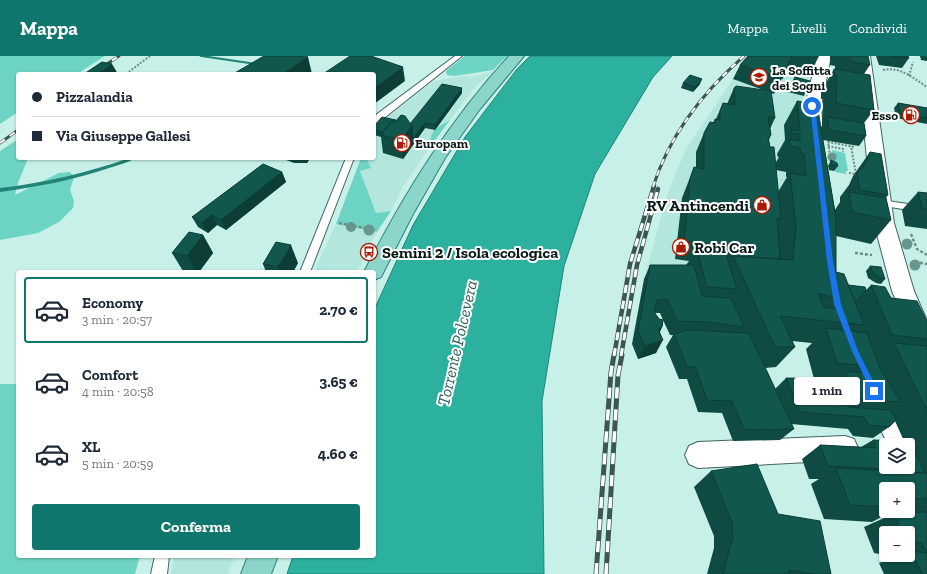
<!DOCTYPE html>
<html lang="it">
<meta charset="utf-8">
<style>
:root{--surface:#fff;--page:#f2f2f3;--text:#1f2937;--muted:#747a83;--line:#e0e1e3;--accent:#0f766e}
body{margin:0;font-family:"Zilla Slab",serif;background:var(--page);color:var(--text);height:100vh;display:flex;flex-direction:column;font-size:15px;white-space:nowrap}
*{box-sizing:border-box;margin:0}
p{font-size:13px;color:var(--muted)}
.icon{flex:none;width:22px;height:22px;fill:none;stroke:currentColor;stroke-width:2;stroke-linecap:round;stroke-linejoin:round}
.map{position:relative;flex:1;overflow:hidden}
.details{position:absolute;left:16px;top:214px;width:360px;height:288px;display:flex;flex-direction:column;background:var(--surface);border-radius:4px;box-shadow:0 1px 3px #0004}
.details>*{flex:none}
.top-card{position:absolute;left:16px;top:16px;width:360px;height:88px;border-radius:4px;box-shadow:0 1px 3px #0004;display:grid;align-content:center;height:88px;padding:0 16px;background:var(--surface)}
.buttons{position:absolute;left:879px;top:382px;display:grid;gap:8px}
.buttons a{display:grid;place-items:center;width:36px;height:36px;border-radius:4px;background:var(--surface);box-shadow:0 1px 3px #0004;font-size:20px}
.end{position:absolute;width:18px;height:18px;margin:-9px;border:5px solid #1a73e8;background:#fff;box-shadow:0 0 0 2px #fff}
.from{border-radius:50%}
.bubble{position:absolute;height:28px;border-radius:4px;background:var(--surface);box-shadow:0 1px 3px #0004;font-size:13px;font-weight:800;line-height:28px;text-align:center}
.top-card b{display:flex;align-items:center;gap:14px;height:38px;font-size:15px}
.top-card b+b{border-top:1px solid var(--line)}
.top-card i{width:10px;height:10px;background:var(--text)}
ul{padding:7px 0 0;list-style:none}
li{display:flex;align-items:center;gap:12px;height:66px;margin:0 8px 6px;padding:0 8px;border:2px solid transparent;border-radius:4px}
li div{flex:1}
li b{display:block;font-size:15px}
li em{font-style:normal;font-weight:800}
li.selected{border-color:var(--accent)}
li>.icon{width:36px;height:36px;stroke-width:1.5}
.action{display:flex;gap:8px;margin-top:auto;padding:8px 16px}
.action a{flex:1;height:46px;border-radius:4px;background:var(--accent);color:#fff;font-size:16px;font-weight:800;line-height:46px;text-align:center}
header{display:flex;align-items:center;gap:24px;box-sizing:border-box;height:56px;padding:0 20px;background:var(--accent);color:#fff}
header strong{font-size:19px}
nav{display:flex;gap:22px;margin-inline-start:auto;font-size:14px}
.map>svg:first-child{display:block}
.built{fill:#b3e6dc}
.green{fill:#6dd4c3}
.water{fill:#2cb19f;stroke:#228476}
.lines{fill:none;stroke-linecap:round;stroke-linejoin:round}
.stream{fill:#228476;fill-rule:evenodd}
.service-casing{stroke:#40665f;stroke-width:2}
.minor-casing{stroke:#40665f;stroke-width:2}
.secondary-casing{stroke:#40665f;stroke-width:2}
.primary-casing{stroke:#2b8175;stroke-width:2}
.path-far1{stroke:#6f8d87;stroke-width:2;stroke-dasharray:2 1.5;stroke-linecap:butt}
.path{stroke:#6f8d87;stroke-width:2.5;stroke-dasharray:3 2;stroke-linecap:butt}
.service{fill:#fff;fill-rule:evenodd}
.minor{fill:#fff;fill-rule:evenodd}
.secondary{fill:#fff;fill-rule:evenodd}
.primary{fill:#8bd5ca;fill-rule:evenodd}
.rail-far2-casing{stroke:#3e5651;stroke-width:3}
.rail-far1-casing{stroke:#3e5651;stroke-width:4.5}
.rail-casing{stroke:#3e5651;stroke-width:5}
.rail-far2{stroke:#fff;stroke-width:2;stroke-dasharray:6;stroke-linecap:butt}
.rail-far1{stroke:#fff;stroke-width:3;stroke-dasharray:8;stroke-linecap:butt}
.rail{stroke:#fff;stroke-width:3.5;stroke-dasharray:11;stroke-linecap:butt}
.tree{fill:#66968e}
.wall{fill:#0f4b43;fill-rule:evenodd}
.shaded-wall{fill:#0c3d37}
.building{fill:#11574e;stroke:#0c3d37;fill-rule:evenodd}
.route{fill:#1a73e8}
.labels{text-anchor:middle;dominant-baseline:central;stroke-width:4;stroke-linejoin:round;paint-order:stroke}
.far-poi-label{font-size:13px;font-weight:bold;fill:#0a1a17;stroke:#fff;text-anchor:start}
.poi-label{font-size:16px;font-weight:bold;fill:#0a1a17;stroke:#fff;text-anchor:start}
.water-label{font-size:17px;font-style:italic;fill:#2e6259;stroke:#fff}
</style>
<header>
<strong>Mappa</strong>
<nav><a>Mappa</a><a>Livelli</a><a>Condividi</a></nav>
</header>
<div class="map">
<svg width="927" height="518" viewBox="0 0 927 518">
<rect width="100%" height="100%" fill="#c6f0e8"/>
<path class="built" d="M 753,3 L 809,20 L 804,40 L 804,72 L 786,99 L 777,98 L 778,101 L 786,102 L 776,114 L 786,116 L 786,121 L 789,122 L 776,141 L 779,194 L 644,223 L 667,139 L 686,93 L 733,23 Z
M 494,15 L 475,31 L 450,64 L 438,70 L 430,82 L 430,91 L 404,129 L 391,155 L 376,157 L 360,114 L 370,112 L 366,102 L 374,102 L 374,72 L 434,25 L 463,20 L 472,21 Z
M 336,168 L 377,176 L 357,216 L 314,216 Z
M 174,500 L 235,500 L 228,518 L 171,518 Z"/>
<path class="green" d="M 0,0 L 105,0 L 77,18 L 18,18 L 18,56 L 0,68 Z
M 465,0 L 507,0 L 493,14 L 454,20 L 447,19 L 446,15 Z
M 450,64 L 430,91 C 429,75 437,71 450,64 Z
M 18,83 L 18,102 L 28,102 L 18,127 L 15,139 L 59,117 L 70,116 L 74,121 L 70,134 L 74,145 L 73,152 L 59,166 L 38,177 L 0,184 L 0,95 Z
M 832,94 L 845,97 L 848,115 L 846,115 L 846,118 L 835,116 Z
M 361,102 L 366,102 L 371,112 L 360,115 L 376,157 L 391,155 L 377,176 L 336,168 Z
M 0,328 L 18,328 L 18,500 L 140,500 L 135,518 L 0,518 Z"/>
<path class="water" d="M 530,0 L 672,0 L 653,21 L 595,118 L 564,210 L 542,345 L 544,518 L 287,518 L 293,500 L 374,500 L 374,254 L 413,169 L 465,81 L 517,13 Z"/>
<g class="lines">
<path class="stream" d="M 199,0 L 209,0 L 256,7 L 258,8 L 256,9 L 201,1 Z
M 129,102 L 135,102 C 128,107 118,109 109,112 C 74,124 37,131 0,136 L 0,132 C 44,127 87,117 129,102 Z"/>
<g class="service-casing">
<path id="service" d="M 455,0 L 462,0 L 374,70 L 374,63 L 377,58 Z
M 346,102 L 354,102 L 310,216 L 300,216 Z
M 881,144 L 915,149 L 927,148 L 927,154 L 915,155 L 878,149 L 878,145 Z
M 155,500 L 169,500 L 167,518 L 151,518 Z"/>
</g>
<g class="minor-casing">
<path id="minor" d="M 817,0 L 831,0 L 821,50 L 823,77 L 821,80 L 815,82 L 809,80 L 807,77 L 805,50 Z
M 878,331 L 887,334 L 914,389 L 910,398 L 908,399 L 908,389 L 888,389 L 866,342 L 869,334 Z
M 845,380 L 854,383 L 858,392 L 854,401 L 845,404 L 698,412 L 689,408 L 685,399 L 689,390 L 698,386 Z"/>
</g>
<g class="secondary-casing">
<path id="secondary" d="M 856,0 L 870,0 L 894,167 L 914,235 L 927,265 L 927,301 L 919,298 L 892,235 L 874,167 Z"/>
</g>
<g class="primary-casing">
<path id="primary" d="M 509,0 L 524,0 L 480,53 L 445,102 L 413,158 L 381,221 L 374,224 L 374,216 L 364,216 C 404,138 449,65 509,0 Z
M 248,500 L 278,500 L 271,518 L 241,518 Z"/>
</g>
<path class="path-far1" d="M 883,14 C 900,10 913,22 927,31
M 126,18 L 150,0
M 909,20 L 913,6
M 828,90 L 843,93 L 843,96
M 831,107 L 828,86 L 855,91
M 849,117 L 856,118 L 851,90"/>
<path class="path" d="M 339,167 L 375,174
M 911,178 L 917,193 L 927,199
M 855,197 L 872,199
M 915,206 L 927,208"/>
<use href="#service" class="service"/>
<use href="#minor" class="minor"/>
<use href="#secondary" class="secondary"/>
<use href="#primary" class="primary"/>
<g class="rail-far2-casing">
<path id="rail-far2" d="M 92,18 L 119,0
M 0,87 L 18,74
M 653,131 C 669,80 704,35 744,0"/>
</g>
<g class="rail-far1-casing">
<path id="rail-far1" d="M 614,300 L 630,208 L 654,130
M 621,300 L 637,209 L 658,133"/>
</g>
<g class="rail-casing">
<path id="rail" d="M 596,518 L 611,316 L 614,299
M 606,518 L 618,319 L 622,299"/>
</g>
<use href="#rail-far2" class="rail-far2"/>
<use href="#rail-far1" class="rail-far1"/>
<use href="#rail" class="rail"/>
</g>
<g class="tree">
<circle cx="832" cy="101" r="4.5"/>
<circle cx="351" cy="171" r="5"/>
<circle cx="369" cy="174" r="5.5"/>
<circle cx="907" cy="188" r="5.5"/>
<circle cx="915" cy="209" r="5.5"/>
</g>
<path class="wall" d="M 748,0 L 819,0 L 809,20 L 786,13 L 774,38 L 771,37 L 775,62 L 770,73 L 771,79 L 769,84 L 778,136 L 787,121 L 786,121 L 786,116 L 776,114 L 776,106 L 779,101 L 778,101 L 777,98 L 785,84 L 784,69 L 797,45 L 821,71 L 822,70 L 823,43 L 821,43 L 821,36 L 834,13 L 835,13 L 835,10 L 830,9 L 830,0 L 868,0 L 870,9 L 864,18 L 874,54 L 864,67 L 866,80 L 859,90 L 823,84 L 835,154 L 840,146 L 840,141 L 849,129 L 853,120 L 870,96 L 888,139 L 886,142 L 891,164 L 871,188 L 836,180 L 836,216 L 848,229 L 866,234 L 871,229 L 891,242 L 927,265 L 927,518 L 884,518 L 879,507 L 890,503 L 889,499 L 888,499 L 908,499 L 908,477 L 886,477 L 886,499 L 874,497 L 864,471 L 893,458 L 889,457 L 872,466 L 824,463 L 811,428 L 819,423 L 809,423 L 802,403 L 820,389 L 861,391 L 873,384 L 904,385 L 895,365 L 889,371 L 873,382 L 853,380 L 848,373 L 791,368 L 794,373 L 780,384 L 733,385 L 722,357 L 698,356 L 687,323 L 679,323 L 666,291 L 673,279 L 670,279 L 663,264 L 662,271 L 660,276 L 656,297 L 638,303 L 632,288 L 644,223 L 650,209 L 686,209 L 689,205 L 675,203 L 682,142 L 694,111 L 696,112 L 696,96 L 704,77 L 713,67 L 715,63 L 716,63 L 723,47 L 727,48 L 734,32 L 766,35 L 733,23 L 740,9 ZM 655,257 L 660,257 L 663,264 L 659,263 ZM 792,285 L 812,287 L 806,293 L 814,323 L 786,322 L 775,333 L 765,312 L 776,311 L 795,291 ZM 886,433 L 908,433 L 908,455 L 886,455 Z
M 876,0 L 908,0 L 909,2 L 902,12 L 879,9 Z
M 920,0 L 927,0 L 927,5 L 921,4 Z
M 795,21 L 806,35 L 804,40 L 788,36 L 792,26 Z
M 683,27 L 700,28 L 693,36 L 681,32 Z
M 462,32 L 462,37 L 435,74 L 425,72 L 403,103 L 383,97 L 381,81 L 374,79 L 374,70 L 410,68 Z
M 898,47 L 927,52 L 927,68 L 896,62 L 894,52 Z
M 281,102 L 310,102 L 307,107 L 294,107 Z
M 831,104 L 838,110 L 834,115 L 829,114 L 828,110 Z
M 282,116 L 286,126 L 226,174 L 217,169 L 208,177 L 198,171 L 192,161 Z
M 918,136 L 927,137 L 927,173 L 905,170 L 902,154 Z
M 203,179 L 213,197 L 199,216 L 189,216 L 183,215 L 172,197 Z
M 298,207 L 293,216 L 266,216 L 263,208 Z
M 870,210 L 885,223 L 881,228 L 876,227 L 868,222 L 866,215 Z
M 711,415 L 778,458 L 831,518 L 707,518 L 714,492 L 714,480 L 694,431 Z"/>
<path class="shaded-wall" d="M 308,1 L 312,18 L 282,18 Z
M 112,8 L 118,18 L 98,18 Z
M 403,11 L 405,25 L 374,48 L 374,32 Z
M 702,23 L 700,28 L 693,36 L 695,31 Z
M 462,32 L 462,37 L 435,74 L 435,69 Z
M 425,67 L 425,72 L 413,89 L 413,83 Z
M 412,70 L 413,89 L 403,103 L 401,84 Z
M 306,102 L 310,102 L 307,107 Z
M 282,116 L 286,126 L 226,174 L 221,164 Z
M 212,159 L 217,169 L 208,177 L 202,167 Z
M 203,179 L 213,197 L 199,216 L 197,216 L 187,200 Z
M 291,189 L 298,207 L 293,216 L 280,216 L 278,211 Z
M 662,271 L 655,285 L 658,273 Z
M 663,284 L 656,297 L 638,303 L 645,290 Z"/>
<path class="building" d="M 264,0 L 304,0 L 308,1 L 282,18 L 233,18 Z
M 350,0 L 371,0 L 403,11 L 374,32 L 374,18 L 323,18 Z
M 748,0 L 792,0 L 782,23 L 740,9 Z
M 850,0 L 868,0 L 870,9 L 850,5 Z
M 891,0 L 908,0 L 909,2 Z
M 102,6 L 112,8 L 98,18 L 84,18 Z
M 834,13 L 870,19 L 874,54 L 836,47 L 837,20 L 835,20 Z
M 690,19 L 702,23 L 695,31 L 683,27 Z
M 795,21 L 810,25 L 806,35 L 791,31 Z
M 442,28 L 462,32 L 435,69 L 425,67 L 413,83 L 412,70 L 410,68 Z
M 736,30 L 771,35 L 775,62 L 768,61 L 771,79 L 768,82 L 770,91 L 774,91 L 781,163 L 777,162 L 780,203 L 733,200 L 732,201 L 727,190 L 684,185 L 690,123 L 694,111 L 704,113 L 704,77 L 710,66 L 715,67 L 715,63 L 720,64 L 720,55 L 723,47 L 735,49 L 734,32 Z
M 797,45 L 817,48 L 836,163 L 836,216 L 844,218 L 864,269 L 780,260 L 795,291 L 775,291 L 733,200 L 793,204 L 796,171 L 790,117 L 806,120 L 804,98 L 801,97 L 800,92 L 790,90 L 789,83 L 800,85 L 800,78 L 791,77 L 791,74 L 800,75 ZM 818,237 L 834,242 L 838,253 L 823,251 Z
M 898,47 L 927,52 L 927,62 L 900,57 Z
M 401,59 L 405,60 L 412,70 L 401,84 L 381,79 L 392,65 L 395,66 Z
M 382,61 L 396,64 L 395,66 L 392,65 L 383,76 L 374,74 L 374,70 Z
M 827,61 L 864,67 L 866,80 L 829,74 Z
M 870,96 L 881,98 L 888,139 L 860,134 L 857,117 L 864,110 Z
M 831,104 L 837,107 L 838,110 L 832,109 Z
M 263,108 L 282,116 L 221,164 L 212,159 L 202,167 L 192,161 Z
M 849,136 L 886,142 L 891,164 L 852,156 Z
M 918,136 L 927,137 L 927,153 L 922,152 Z
M 189,176 L 203,179 L 187,200 L 172,197 Z
M 276,186 L 291,189 L 278,211 L 263,208 Z
M 696,190 L 723,190 L 728,198 L 726,198 L 737,233 L 707,231 Z
M 650,209 L 694,209 L 702,240 L 731,242 L 744,271 L 708,266 L 677,265 L 667,243 L 657,244 L 654,256 L 659,263 L 663,264 L 662,271 L 658,273 L 663,284 L 645,290 L 638,275 Z
M 870,210 L 881,211 L 885,223 L 880,222 L 873,217 Z
M 848,229 L 865,231 L 866,234 L 856,245 L 855,245 Z
M 871,229 L 885,231 L 891,242 L 917,245 L 927,265 L 927,283 L 892,279 Z
M 826,272 L 867,277 L 880,312 L 901,346 L 858,343 L 845,315 L 862,317 L 859,309 L 837,307 Z
M 688,274 L 749,277 L 794,373 L 744,374 L 732,345 L 707,344 L 695,311 L 687,311 L 674,278 Z
M 894,287 L 927,290 L 927,354 L 925,351 Z
M 786,322 L 836,323 L 848,351 L 891,354 L 896,364 L 889,371 L 869,369 L 864,361 L 800,356 Z
M 873,384 L 910,385 L 925,417 L 888,415 L 887,413 L 828,410 L 820,389 L 876,392 ZM 886,389 L 908,389 L 908,411 L 886,411 Z
M 757,408 L 778,458 L 820,465 L 831,518 L 813,518 L 789,514 L 789,518 L 723,518 L 733,480 L 732,467 L 711,415 Z
M 836,412 L 927,417 L 927,443 L 908,442 L 908,433 L 886,433 L 886,451 L 850,449 Z
M 927,456 L 927,518 L 922,518 L 911,495 L 926,497 L 922,487 L 908,485 L 908,477 L 902,477 L 894,457 Z"/>
<path class="route" d="M 812,48 L 815,50 L 833,205 L 841,248 L 858,295 L 878,335 L 874,338 L 872,337 L 852,295 L 834,248 L 827,205 L 810,50 Z"/>
<defs>
<g id="school-ring" transform="scale(0.9)"><circle r="9.5" fill="#fff" stroke="#aa1a02" stroke-width="1.5"/><path d="M0-5L7-2L0 1L-7-2ZM-4 1L0 2.5L4 1V4Q0 6-4 4Z" fill="#aa1a02"/></g>
<g id="fuel-ring" transform="scale(0.9)"><circle r="9.5" fill="#fff" stroke="#aa1a02" stroke-width="1.5"/><path d="M-5.5-6h7V0h2V4h1.3V-2.5L3-4.5l.8-.8L6-3V5H2.5V1h-1V6h-7ZM-4.2-4.7v3.2H.2V-4.7Z" fill="#aa1a02"/></g>
<g id="shop-ring" transform="scale(0.9)"><circle r="9.5" fill="#fff" stroke="#aa1a02" stroke-width="1.5"/><path d="M-5-2.5h2.3a2.7 3.5 0 0 1 5.4 0H5L5.5 6h-11ZM-1.5-2.5h3a1.5 2.3 0 0 0-3 0Z" fill="#aa1a02"/></g>
<g id="bus-ring" transform="scale(0.9)"><circle r="9.5" fill="#fff" stroke="#aa1a02" stroke-width="1.5"/><path d="M-5-6H5V4H4V6H2V4H-2V6H-4V4H-5ZM-3.5-4V0h7V-4ZM-3.5 1.2v1.5H-2V1.2ZM2 1.2v1.5H3.5V1.2Z" fill="#aa1a02"/></g>
</defs>
<g fill-rule="evenodd">
<use href="#school-ring" x="759" y="21"/>
<use href="#fuel-ring" x="911" y="59"/>
<use href="#fuel-ring" x="402" y="87"/>
<use href="#shop-ring" x="762" y="149"/>
<use href="#shop-ring" x="681" y="191"/>
<use href="#bus-ring" x="369" y="196"/>
</g>
<g class="labels">
<g class="far-poi-label">
<text x="772" y="14">La Soffitta<tspan x="772" dy="15">dei Sogni</tspan></text>
<text x="898" y="59" text-anchor="end">Esso</text>
<text x="415" y="87">Europam</text>
</g>
<g class="poi-label">
<text x="749" y="149" text-anchor="end">RV Antincendi</text>
<text x="694" y="191">Robi Car</text>
<text x="382" y="196">Semini 2 / Isola ecologica</text>
</g>
<g class="water-label">
<text transform="translate(457 287) rotate(-77)">Torrente Polcevera</text>
</g>
</g>
</svg>
<div class="buttons">
<a><svg class="icon" aria-label="layers" viewBox="0 0 24 24"><path d="M12 4l9 5-9 5-9-5zM3 14l9 5 9-5"/></svg></a>
<a>+</a>
<a>−</a>
</div>
<i class="end from" style="left:812px;top:50px"></i>
<i class="end" style="left:874px;top:335px"></i>
<div class="bubble" style="left:794px;top:321px;width:66px">1 min</div>
<div class="top-card">
<b><i class="from"></i>Pizzalandia</b>
<b><i></i>Via Giuseppe Gallesi</b>
</div>
<section class="details">
<ul>
<li class="selected"><svg class="icon" aria-label="car" viewBox="0 0 24 24"><path d="M5 17H2v-5l4-1 3-4h7l3 4 3 1v5h-3M9 17h6M6 11h13"/><circle cx="7" cy="17" r="2"/><circle cx="17" cy="17" r="2"/></svg><div><b>Economy</b><p>3 min · 20:57</p></div><em>2.70 €</em></li>
<li><svg class="icon" aria-label="car" viewBox="0 0 24 24"><path d="M5 17H2v-5l4-1 3-4h7l3 4 3 1v5h-3M9 17h6M6 11h13"/><circle cx="7" cy="17" r="2"/><circle cx="17" cy="17" r="2"/></svg><div><b>Comfort</b><p>4 min · 20:58</p></div><em>3.65 €</em></li>
<li><svg class="icon" aria-label="car" viewBox="0 0 24 24"><path d="M5 17H2v-5l4-1 3-4h7l3 4 3 1v5h-3M9 17h6M6 11h13"/><circle cx="7" cy="17" r="2"/><circle cx="17" cy="17" r="2"/></svg><div><b>XL</b><p>5 min · 20:59</p></div><em>4.60 €</em></li>
</ul>
<div class="action"><a>Conferma</a></div>
</section>
</div>
